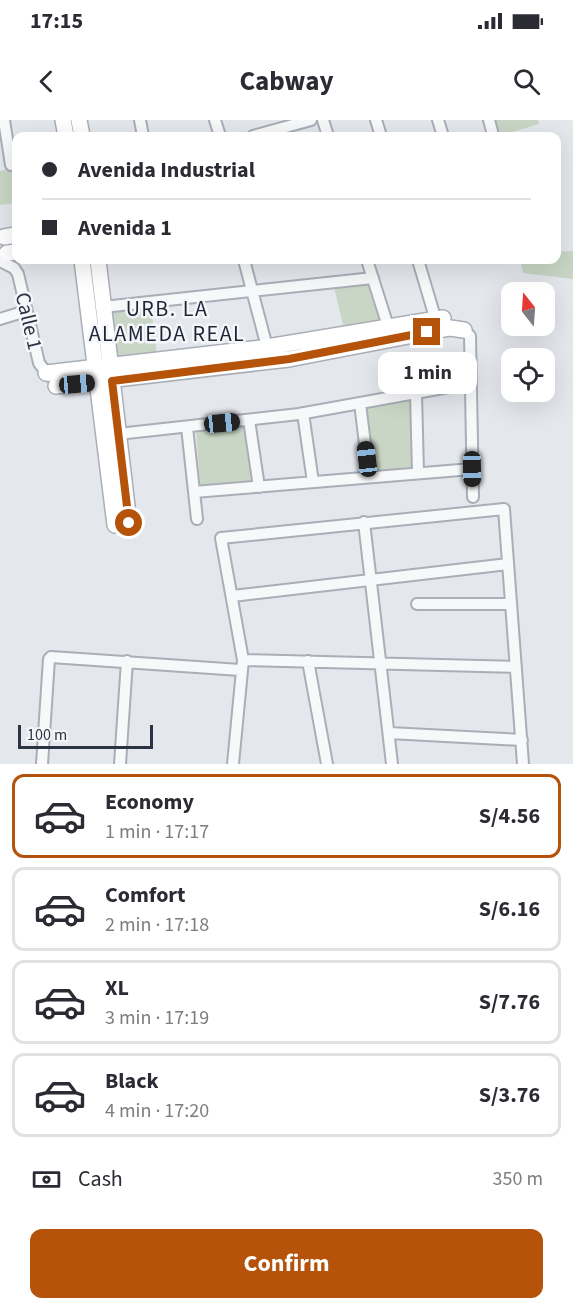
<!DOCTYPE html>
<meta charset="utf-8">
<style>
:root{--surface:#fff;--page:#f7f7f7;--text:#2b2b33;--muted:#7c7c81;--line:#e1e1e2;--accent:#b45309}
body{margin:0;font-family:"Source Sans 3",sans-serif;background:var(--page);color:var(--text);height:100vh;display:flex;flex-direction:column;font-size:22px;white-space:nowrap}
*{box-sizing:border-box;margin:0}
p{font-size:20px;color:var(--muted)}
.icon{flex:none;width:33px;height:33px;fill:none;stroke:currentColor;stroke-width:2;stroke-linecap:round;stroke-linejoin:round}
.map{position:relative;height:644px;overflow:hidden}
.side{display:flex;flex-direction:column;background:var(--surface);flex:1}
.side>*{flex:none}
.banner{position:absolute;left:12px;top:12px;width:549px;height:132px;border-radius:12px;box-shadow:0 6px 24px #0002;display:grid;align-content:center;height:132px;padding:0 30px;background:var(--surface)}
.needle{width:39px;rotate:343deg}
.fabs{position:absolute;left:501px;top:162px;display:grid;gap:12px}
.fabs a{display:grid;place-items:center;width:54px;height:54px;border-radius:12px;background:var(--surface);box-shadow:0 6px 24px #0002;font-size:30px}
.scale{position:absolute;left:18px;bottom:15px;width:135px;box-sizing:border-box;padding-left:6px;border:3px solid #2b3445;border-top:0;font-size:16px;line-height:21px;white-space:nowrap;color:#2b3445;-webkit-text-stroke:4px #f4f6f9;paint-order:stroke}
.end{position:absolute;width:27px;height:27px;margin:-14px;border:8px solid #b45309;background:#fff;box-shadow:0 0 0 3px #fff}
.from{border-radius:50%}
.bubble{position:absolute;height:42px;border-radius:12px;background:var(--surface);box-shadow:0 6px 24px #0002;font-size:20px;font-weight:700;line-height:42px;text-align:center}
.car{position:absolute;width:18px;height:36px;margin:-18px -9px;border-radius:8px;box-shadow:0 0 4px 2px #0007;background:linear-gradient(#222 24%,#8ab4d8 0 40%,#222 0 76%,#8ab4d8 0 86%,#222 0)}
.banner b{display:flex;align-items:center;gap:21px;height:57px;font-size:22px}
.banner b+b{border-top:2px solid var(--line)}
.banner i{width:15px;height:15px;background:var(--text)}
ul{padding:10px 0 0;list-style:none}
li{display:flex;align-items:center;gap:18px;height:84px;margin:0 12px 9px;padding:0 18px;border:3px solid var(--line);border-radius:12px}
li div{flex:1}
li b{display:block;font-size:22px}
li em{font-style:normal;font-weight:700}
li.selected{border-color:var(--accent)}
li>.icon{width:54px;height:54px;stroke-width:1.5}
.pay{display:flex;align-items:center;gap:15px;height:66px;padding:0 30px;font-size:22px}
.pay p{margin-inline-start:auto}
.primary-button{display:flex;gap:12px;margin-top:auto;padding:12px 30px}
.primary-button a{flex:1;height:69px;border-radius:12px;background:var(--accent);color:#fff;font-size:24px;font-weight:700;line-height:69px;text-align:center}
.status{display:flex;justify-content:space-between;align-items:center;height:42px;padding:0 30px;background:var(--surface);direction:ltr}
.status svg{height:16px;fill:currentColor}
header{display:flex;justify-content:space-between;align-items:center;height:78px;padding:0 30px;background:var(--surface);font-size:27px;font-weight:700}
.map>svg:first-child{display:block}
.green{fill:#c9d6c5}
.lines{fill:none;stroke-linecap:round;stroke-linejoin:round}
.street-casing{stroke:#a9aeb7;stroke-width:14}
.secondary-casing{stroke:#a9aeb7;stroke-width:18}
.street{stroke:#f7f8fa;stroke-width:10}
.secondary{stroke:#fff;stroke-width:15}
.route{stroke:#b45309;stroke-width:8}
.labels{text-anchor:middle;dominant-baseline:central;stroke-width:5;stroke-linejoin:round;paint-order:stroke}
.street-label{font-size:21px;fill:#2b3445;stroke:#f4f6f9}
.neighbourhood-label{font-size:22px;letter-spacing:1.5px;fill:#1d2536;stroke:#f4f6f9}
</style>
<div class="status"><b>17:15</b><svg viewBox="0 0 49 12"><path d="M0 12V9h3v3zM5 12V6h3v6zM10 12V3h3v9zM15 12V0h3v12zM26 1h20v11H26zM47 4h2v5h-2z"/></svg></div>
<header><svg class="icon" aria-label="back" viewBox="0 0 24 24"><path d="M15 5l-7 7 7 7"/></svg>Cabway<svg class="icon" aria-label="search" viewBox="0 0 24 24"><circle cx="10" cy="10" r="6"/><path d="M15 15l6 6"/></svg></header>
<div class="map">
<svg width="573" height="644" viewBox="0 0 573 644">
<rect width="100%" height="100%" fill="#e4e7ec"/>
<path class="green" d="M 493,0 L 538,0 L 539,4 L 499,16 Z
M 16,49 L 16,83 L 0,85 L 0,51 Z
M 573,131 L 573,159 L 523,153 L 520,140 L 556,140 L 557,132 Z
M 371,163 L 384,206 L 345,213 L 334,167 Z
M 151,186 L 157,236 L 113,241 L 106,191 Z
M 412,277 L 413,349 L 373,353 L 364,285 Z
M 246,306 L 253,364 L 200,368 L 196,309 Z"/>
<g class="lines">
<g class="street-casing">
<path id="street" d="M 4,0 L 11,45
M 140,0 L 143,16
M 215,0 L 220,16
M 323,0 L 328,16
M 376,0 L 381,16
M 438,0 L 443,16
M 489,0 L 493,15
M 253,16 L 311,0
M 244,140 L 267,227
M 367,140 L 387,203
M 418,140 L 434,194
M 0,141 L 14,148 L 18,154 L 39,243 L 49,256
M 103,187 L 373,158
M 0,199 L 26,191
M 464,210 L 470,216 L 473,377
M 416,273 L 418,353
M 360,283 L 369,357
M 303,293 L 313,362
M 249,300 L 259,367
M 187,307 L 197,399
M 118,314 L 299,294 L 471,263
M 194,372 L 472,349
M 364,402 L 392,644
M 232,476 L 508,444
M 417,484 L 511,484
M 243,540 L 516,547
M 308,541 L 327,644
M 389,613 L 522,620
M 42,644 L 49,539 L 51,537 L 240,550
M 120,644 L 127,541
M 233,644 L 243,540 L 221,418 L 504,389 L 523,644"/>
</g>
<g class="secondary-casing">
<path id="secondary" d="M 63,0 L 66,16
M 79,0 L 82,16
M 4,117 L 16,115
M 7,133 L 16,132
M 82,140 L 115,405
M 98,140 L 129,403
M 46,253 L 261,228 L 443,198
M 56,266 L 289,239 L 450,208 L 464,210"/>
</g>
<use href="#street" class="street"/>
<use href="#secondary" class="secondary"/>
</g>
<g class="lines">
<path class="route" d="M 129,403 L 112,261 L 289,239 L 427,212"/>
</g>
<g class="labels">
<g class="street-label">
<text transform="translate(29 201) rotate(77)">Calle 1</text>
</g>
<g class="neighbourhood-label">
<text x="167" y="189">URB. LA<tspan x="167" dy="25">ALAMEDA REAL</tspan></text>
</g>
</g>
</svg>
<div class="fabs">
<a><svg class="needle" viewBox="-14 -14 28 28"><path d="M0-13l5 13h-10z" fill="#e53935"/><path d="M0 13l5-13h-10z" fill="#7c7c81"/></svg></a>
<a><svg class="icon" aria-label="locate" viewBox="0 0 24 24"><circle cx="12" cy="12" r="6"/><path d="M12 2v4M12 18v4M2 12h4M18 12h4"/></svg></a>
</div>
<div class="scale">100 m</div>
<i class="end from" style="left:129px;top:403px"></i>
<i class="end" style="left:427px;top:212px"></i>
<div class="bubble" style="left:378px;top:232px;width:99px">1 min</div>
<i class="car" style="left:77px;top:264px;rotate:85deg"></i>
<i class="car" style="left:222px;top:303px;rotate:84deg"></i>
<i class="car" style="left:367px;top:339px;rotate:353deg"></i>
<i class="car" style="left:472px;top:349px;rotate:179deg"></i>
<div class="banner">
<b><i class="from"></i>Avenida Industrial</b>
<b><i></i>Avenida 1</b>
</div>
</div>
<section class="side">
<ul>
<li class="selected"><svg class="icon" aria-label="car" viewBox="0 0 24 24"><path d="M5 17H2v-5l4-1 3-4h7l3 4 3 1v5h-3M9 17h6M6 11h13"/><circle cx="7" cy="17" r="2"/><circle cx="17" cy="17" r="2"/></svg><div><b>Economy</b><p>1 min · 17:17</p></div><em>S/4.56</em></li>
<li><svg class="icon" aria-label="car" viewBox="0 0 24 24"><path d="M5 17H2v-5l4-1 3-4h7l3 4 3 1v5h-3M9 17h6M6 11h13"/><circle cx="7" cy="17" r="2"/><circle cx="17" cy="17" r="2"/></svg><div><b>Comfort</b><p>2 min · 17:18</p></div><em>S/6.16</em></li>
<li><svg class="icon" aria-label="car" viewBox="0 0 24 24"><path d="M5 17H2v-5l4-1 3-4h7l3 4 3 1v5h-3M9 17h6M6 11h13"/><circle cx="7" cy="17" r="2"/><circle cx="17" cy="17" r="2"/></svg><div><b>XL</b><p>3 min · 17:19</p></div><em>S/7.76</em></li>
<li><svg class="icon" aria-label="car" viewBox="0 0 24 24"><path d="M5 17H2v-5l4-1 3-4h7l3 4 3 1v5h-3M9 17h6M6 11h13"/><circle cx="7" cy="17" r="2"/><circle cx="17" cy="17" r="2"/></svg><div><b>Black</b><p>4 min · 17:20</p></div><em>S/3.76</em></li>
</ul>
<div class="pay"><svg class="icon" aria-label="cash" viewBox="0 0 24 24"><path d="M3 7h18v10H3z"/><circle cx="12" cy="12" r="2"/></svg>Cash<p>350 m</p></div>
<div class="primary-button"><a>Confirm</a></div>
</section>
